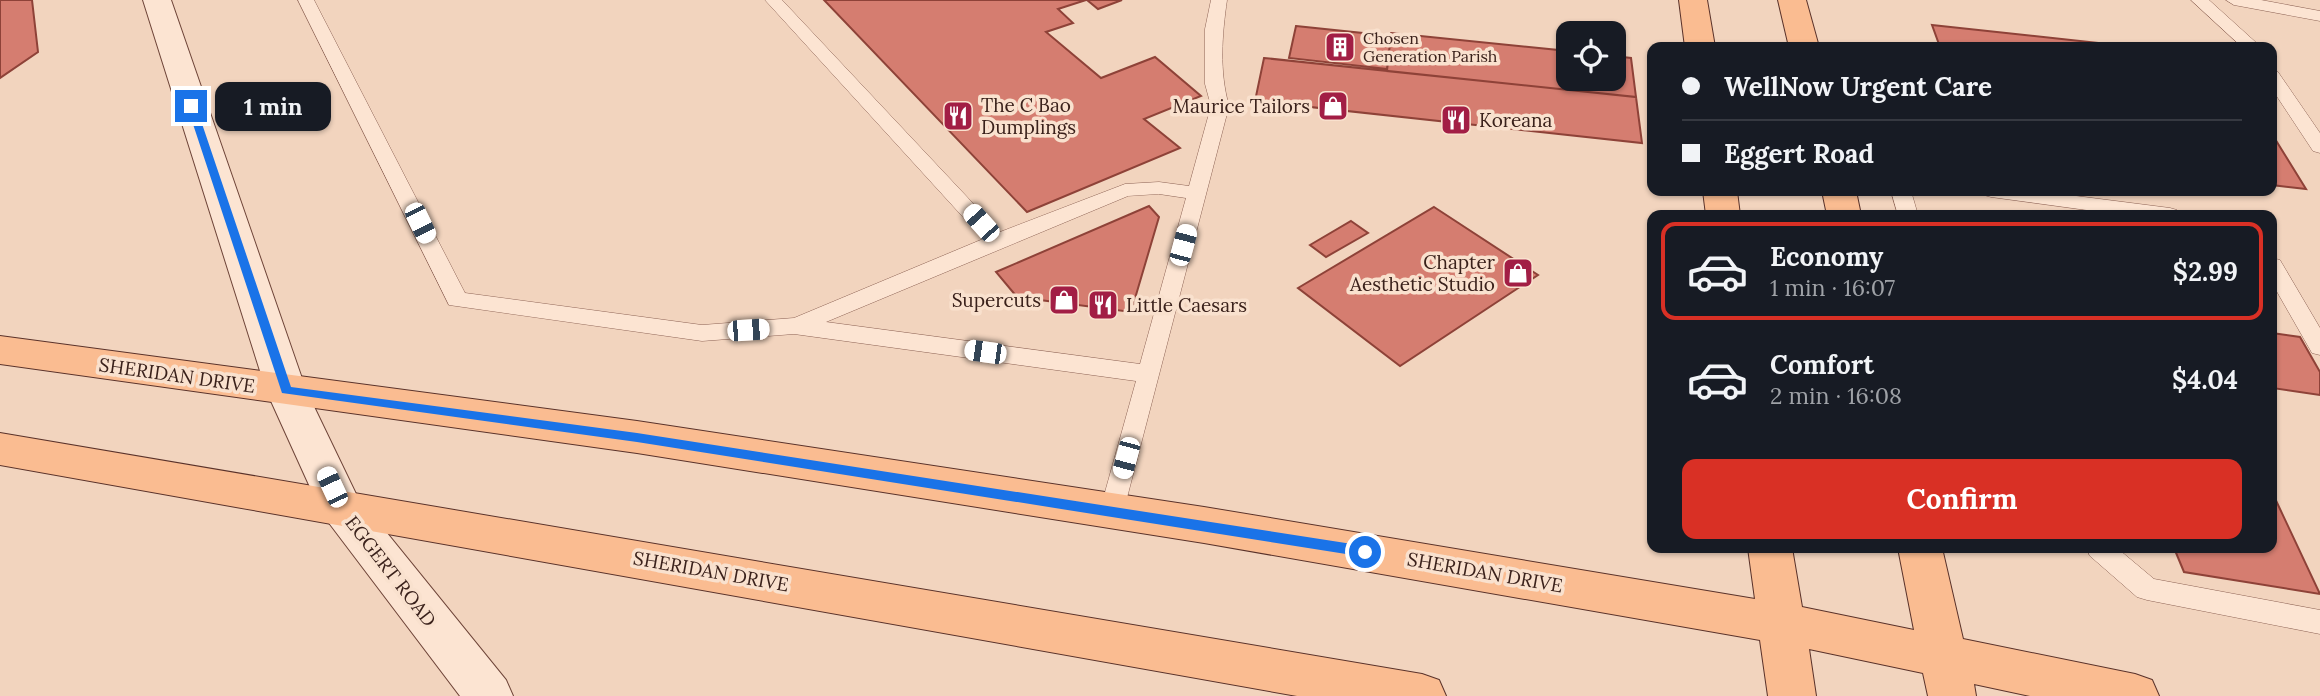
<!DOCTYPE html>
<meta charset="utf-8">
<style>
:root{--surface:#171b24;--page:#20242c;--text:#f1f3f6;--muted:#9ea1a6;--line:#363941;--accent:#d93025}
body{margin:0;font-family:Lora,serif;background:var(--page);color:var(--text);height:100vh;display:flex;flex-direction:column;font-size:26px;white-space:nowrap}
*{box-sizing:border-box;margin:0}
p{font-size:23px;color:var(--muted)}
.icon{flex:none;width:38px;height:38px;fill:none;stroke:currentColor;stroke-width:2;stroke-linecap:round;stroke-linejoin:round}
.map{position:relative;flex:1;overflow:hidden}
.panel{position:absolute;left:1647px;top:210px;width:630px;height:343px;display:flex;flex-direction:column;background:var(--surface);border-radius:14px;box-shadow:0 2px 5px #0004}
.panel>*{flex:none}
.hud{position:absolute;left:1647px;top:42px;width:630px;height:154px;border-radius:14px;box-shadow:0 2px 5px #0004;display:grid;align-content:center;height:154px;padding:0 35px;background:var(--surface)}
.tools{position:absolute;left:1556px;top:21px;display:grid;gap:14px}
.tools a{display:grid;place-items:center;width:70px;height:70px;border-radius:14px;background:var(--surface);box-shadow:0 2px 5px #0004;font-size:35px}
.end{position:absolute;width:32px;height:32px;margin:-16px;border:9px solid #1a73e8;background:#fff;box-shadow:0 0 0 4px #fff}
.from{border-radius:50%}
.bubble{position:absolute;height:49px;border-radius:14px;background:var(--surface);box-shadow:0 2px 5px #0004;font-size:23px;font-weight:700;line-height:49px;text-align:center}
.car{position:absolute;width:21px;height:42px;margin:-21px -10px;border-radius:9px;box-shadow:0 0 5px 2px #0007;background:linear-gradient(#fff 24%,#345 0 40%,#fff 0 76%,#345 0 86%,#fff 0)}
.hud b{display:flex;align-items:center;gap:24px;height:66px;font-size:26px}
.hud b+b{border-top:2px solid var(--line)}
.hud i{width:18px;height:18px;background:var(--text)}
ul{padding:12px 0 0;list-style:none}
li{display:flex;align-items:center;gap:21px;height:98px;margin:0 14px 10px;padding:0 21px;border:4px solid transparent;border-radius:14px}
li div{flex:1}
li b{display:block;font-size:26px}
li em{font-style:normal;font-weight:700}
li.active{border-color:var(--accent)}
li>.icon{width:63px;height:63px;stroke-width:1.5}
.action{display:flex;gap:14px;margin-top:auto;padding:14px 35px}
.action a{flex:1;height:80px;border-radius:14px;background:var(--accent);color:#fff;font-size:28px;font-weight:700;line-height:80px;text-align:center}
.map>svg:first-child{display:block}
.building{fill:#d57d70;stroke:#8e4238;stroke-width:2}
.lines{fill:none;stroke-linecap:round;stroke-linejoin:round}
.lane-casing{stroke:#8d6355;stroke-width:1}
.secondary-casing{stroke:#6e4438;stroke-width:2}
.primary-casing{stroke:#5a322a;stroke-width:2}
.lane{fill:#fce4d2;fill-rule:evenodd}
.secondary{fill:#fce4d2;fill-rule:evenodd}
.primary{fill:#fabc91;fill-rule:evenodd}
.route{fill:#1a73e8}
.labels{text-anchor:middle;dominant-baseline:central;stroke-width:7;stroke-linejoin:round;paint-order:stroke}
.far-poi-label{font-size:16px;fill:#3a211b;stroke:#f9e1ce;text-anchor:start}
.poi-label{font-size:19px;fill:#3a211b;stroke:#f9e1ce;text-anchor:start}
.street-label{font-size:19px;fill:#3a211b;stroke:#f9e1ce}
</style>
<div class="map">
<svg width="2320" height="696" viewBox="0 0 2320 696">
<rect width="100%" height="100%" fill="#f2d4be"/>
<path class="building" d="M 0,0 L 32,0 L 38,52 L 0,78 Z
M 824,0 L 1086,0 L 1058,9 L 1073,23 L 1046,32 L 1101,78 L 1155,57 L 1201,96 L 1144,119 L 1180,148 L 1027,212 Z
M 1087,0 L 1122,0 L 1098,9 Z
M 1932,25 L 2135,47 L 1940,47 Z
M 1296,26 L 1391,36 L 1387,69 L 1289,58 Z
M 1391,33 L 1568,51 L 1568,79 L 1614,79 L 1614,56 L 1631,58 L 1636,97 L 1387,71 Z
M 1264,58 L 1636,97 L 1642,143 L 1255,101 Z
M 2272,134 L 2306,189 L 2272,185 Z
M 1149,206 L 1159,217 L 1131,312 L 1017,297 L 996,272 Z
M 1434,207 L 1538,275 L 1400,366 L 1298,288 Z
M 1351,221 L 1368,233 L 1326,257 L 1310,245 Z
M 2272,333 L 2300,337 L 2320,372 L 2320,395 L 2272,388 Z
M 2272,492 L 2320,594 L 2184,572 L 2174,548 L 2272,548 Z"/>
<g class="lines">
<g class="lane-casing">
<path id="lane" d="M 298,0 L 314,0 L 465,293 L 702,325 L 794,318 L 983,239 L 765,0 L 782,0 L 1000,232 L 1125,184 L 1159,182 L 1189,186 L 1211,106 L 1205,84 L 1205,29 L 1211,0 L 1227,0 C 1222,35 1219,71 1229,106 L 1122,517 L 1113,520 L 1104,517 L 1100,510 L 1136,381 L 794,334 L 702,341 L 449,305 ZM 1159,194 L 1186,198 L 1140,364 L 826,322 L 1128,196 Z
M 2191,0 L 2209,0 L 2261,47 L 2242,47 Z
M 2226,0 L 2261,0 L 2320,11 L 2320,21 L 2234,5 Z
M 2272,71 L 2278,72 L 2320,133 L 2320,153 L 2313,151 L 2272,89 Z
M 1891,191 L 1911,191 L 1918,215 L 1898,215 Z
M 1981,191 L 2037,191 L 2170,208 L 2177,210 L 2180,215 L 2123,215 L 1991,197 L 1984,195 Z
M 2272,258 L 2280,260 L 2320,328 L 2320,355 L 2312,353 L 2272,283 Z
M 2086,548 L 2117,548 L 2154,579 L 2320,610 L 2320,634 L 2147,600 L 2137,597 L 2090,556 Z"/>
</g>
<g class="secondary-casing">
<path id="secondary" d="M 143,0 L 171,0 L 306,390 L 357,496 L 506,680 L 513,696 L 460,696 L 326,519 L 319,507 L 266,390 Z"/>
</g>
<g class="primary-casing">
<path id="primary" d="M 1679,0 L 1707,0 L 1715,47 L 1685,47 Z
M 1778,0 L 1806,0 L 1819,47 L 1789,47 Z
M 1703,191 L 1737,191 L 1740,215 L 1706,215 Z
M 1822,191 L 1856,191 L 1861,215 L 1827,215 Z
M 0,336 L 637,421 L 1204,507 L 1755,599 L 1748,548 L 1792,548 L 1802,607 L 1914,630 L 1898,548 L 1942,548 L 1963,639 L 2135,674 L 2152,680 L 2159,696 L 2030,696 L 1974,684 L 1976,696 L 1928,696 L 1923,673 L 1809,649 L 1816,696 L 1768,696 L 1760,640 L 1204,543 L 637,453 L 0,364 Z
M 0,433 L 1422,674 L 1439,680 L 1446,696 L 1297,696 L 0,465 Z"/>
</g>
<use href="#lane" class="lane"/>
<use href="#secondary" class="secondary"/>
<use href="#primary" class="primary"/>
</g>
<path class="route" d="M 191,103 L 196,106 L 291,387 L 637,433 L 1365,546 L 1371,552 L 1365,557 L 637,442 L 282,393 L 187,106 Z"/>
<defs>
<g id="building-square" transform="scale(1.575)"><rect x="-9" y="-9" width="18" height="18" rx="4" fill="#a21e45" stroke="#f9e1ce"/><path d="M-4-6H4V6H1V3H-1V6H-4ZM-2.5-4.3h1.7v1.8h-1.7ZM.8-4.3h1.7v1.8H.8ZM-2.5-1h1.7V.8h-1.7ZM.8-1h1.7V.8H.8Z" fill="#fff"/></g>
<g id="shop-square" transform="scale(1.575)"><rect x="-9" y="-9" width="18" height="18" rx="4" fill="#a21e45" stroke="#f9e1ce"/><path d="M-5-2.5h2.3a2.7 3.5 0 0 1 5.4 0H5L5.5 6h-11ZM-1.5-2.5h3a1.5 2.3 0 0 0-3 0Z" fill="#fff"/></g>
<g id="restaurant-square" transform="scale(1.575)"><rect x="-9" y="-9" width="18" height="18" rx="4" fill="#a21e45" stroke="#f9e1ce"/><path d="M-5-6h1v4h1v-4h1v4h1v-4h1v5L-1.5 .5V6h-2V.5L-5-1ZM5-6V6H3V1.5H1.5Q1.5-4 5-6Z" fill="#fff"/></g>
</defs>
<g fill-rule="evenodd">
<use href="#building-square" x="1340" y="47"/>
<use href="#shop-square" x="1333" y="106"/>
<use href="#restaurant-square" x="958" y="116"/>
<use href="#restaurant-square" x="1456" y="120"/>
<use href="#shop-square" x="1518" y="273"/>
<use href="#shop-square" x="1064" y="300"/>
<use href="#restaurant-square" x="1103" y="305"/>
</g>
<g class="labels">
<g class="far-poi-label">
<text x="1363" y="38">Chosen<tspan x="1363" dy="18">Generation Parish</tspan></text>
</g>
<g class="poi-label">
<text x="981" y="105">The C Bao<tspan x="981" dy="22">Dumplings</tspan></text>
<text x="1310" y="106" text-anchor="end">Maurice Tailors</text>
<text x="1479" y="120">Koreana</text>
<text x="1495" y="262" text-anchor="end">Chapter<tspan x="1495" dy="22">Aesthetic Studio</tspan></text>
<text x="1041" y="300" text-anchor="end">Supercuts</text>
<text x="1126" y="305">Little Caesars</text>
</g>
<g class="street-label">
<text transform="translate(177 375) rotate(8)">SHERIDAN DRIVE</text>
<text transform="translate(391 571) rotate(52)">EGGERT ROAD</text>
<text transform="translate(711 571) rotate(10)">SHERIDAN DRIVE</text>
<text transform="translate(1485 572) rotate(10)">SHERIDAN DRIVE</text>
</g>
</g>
</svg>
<div class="tools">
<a><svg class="icon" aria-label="locate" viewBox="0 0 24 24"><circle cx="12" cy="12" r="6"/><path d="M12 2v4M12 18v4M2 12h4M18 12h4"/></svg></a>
</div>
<i class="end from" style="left:1365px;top:552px"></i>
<i class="end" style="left:191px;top:106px"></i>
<div class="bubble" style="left:215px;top:82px;width:116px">1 min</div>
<i class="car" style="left:420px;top:223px;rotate:154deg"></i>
<i class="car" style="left:981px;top:223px;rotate:318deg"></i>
<i class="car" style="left:1183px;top:245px;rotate:15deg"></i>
<i class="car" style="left:748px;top:330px;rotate:86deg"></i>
<i class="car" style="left:985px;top:352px;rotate:278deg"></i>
<i class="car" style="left:1126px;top:458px;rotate:195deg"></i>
<i class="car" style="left:332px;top:487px;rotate:335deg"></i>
<div class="hud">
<b><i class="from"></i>WellNow Urgent Care</b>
<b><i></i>Eggert Road</b>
</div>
<section class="panel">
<ul>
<li class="active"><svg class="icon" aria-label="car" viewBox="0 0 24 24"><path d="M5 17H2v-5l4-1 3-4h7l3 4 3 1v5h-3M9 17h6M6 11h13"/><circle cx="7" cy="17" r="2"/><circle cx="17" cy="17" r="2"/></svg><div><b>Economy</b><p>1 min · 16:07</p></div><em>$2.99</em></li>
<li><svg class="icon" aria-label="car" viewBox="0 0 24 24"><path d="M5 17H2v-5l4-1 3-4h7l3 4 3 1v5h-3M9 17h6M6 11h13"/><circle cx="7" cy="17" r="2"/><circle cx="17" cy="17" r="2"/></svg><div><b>Comfort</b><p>2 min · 16:08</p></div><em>$4.04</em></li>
</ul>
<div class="action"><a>Confirm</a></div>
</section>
</div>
